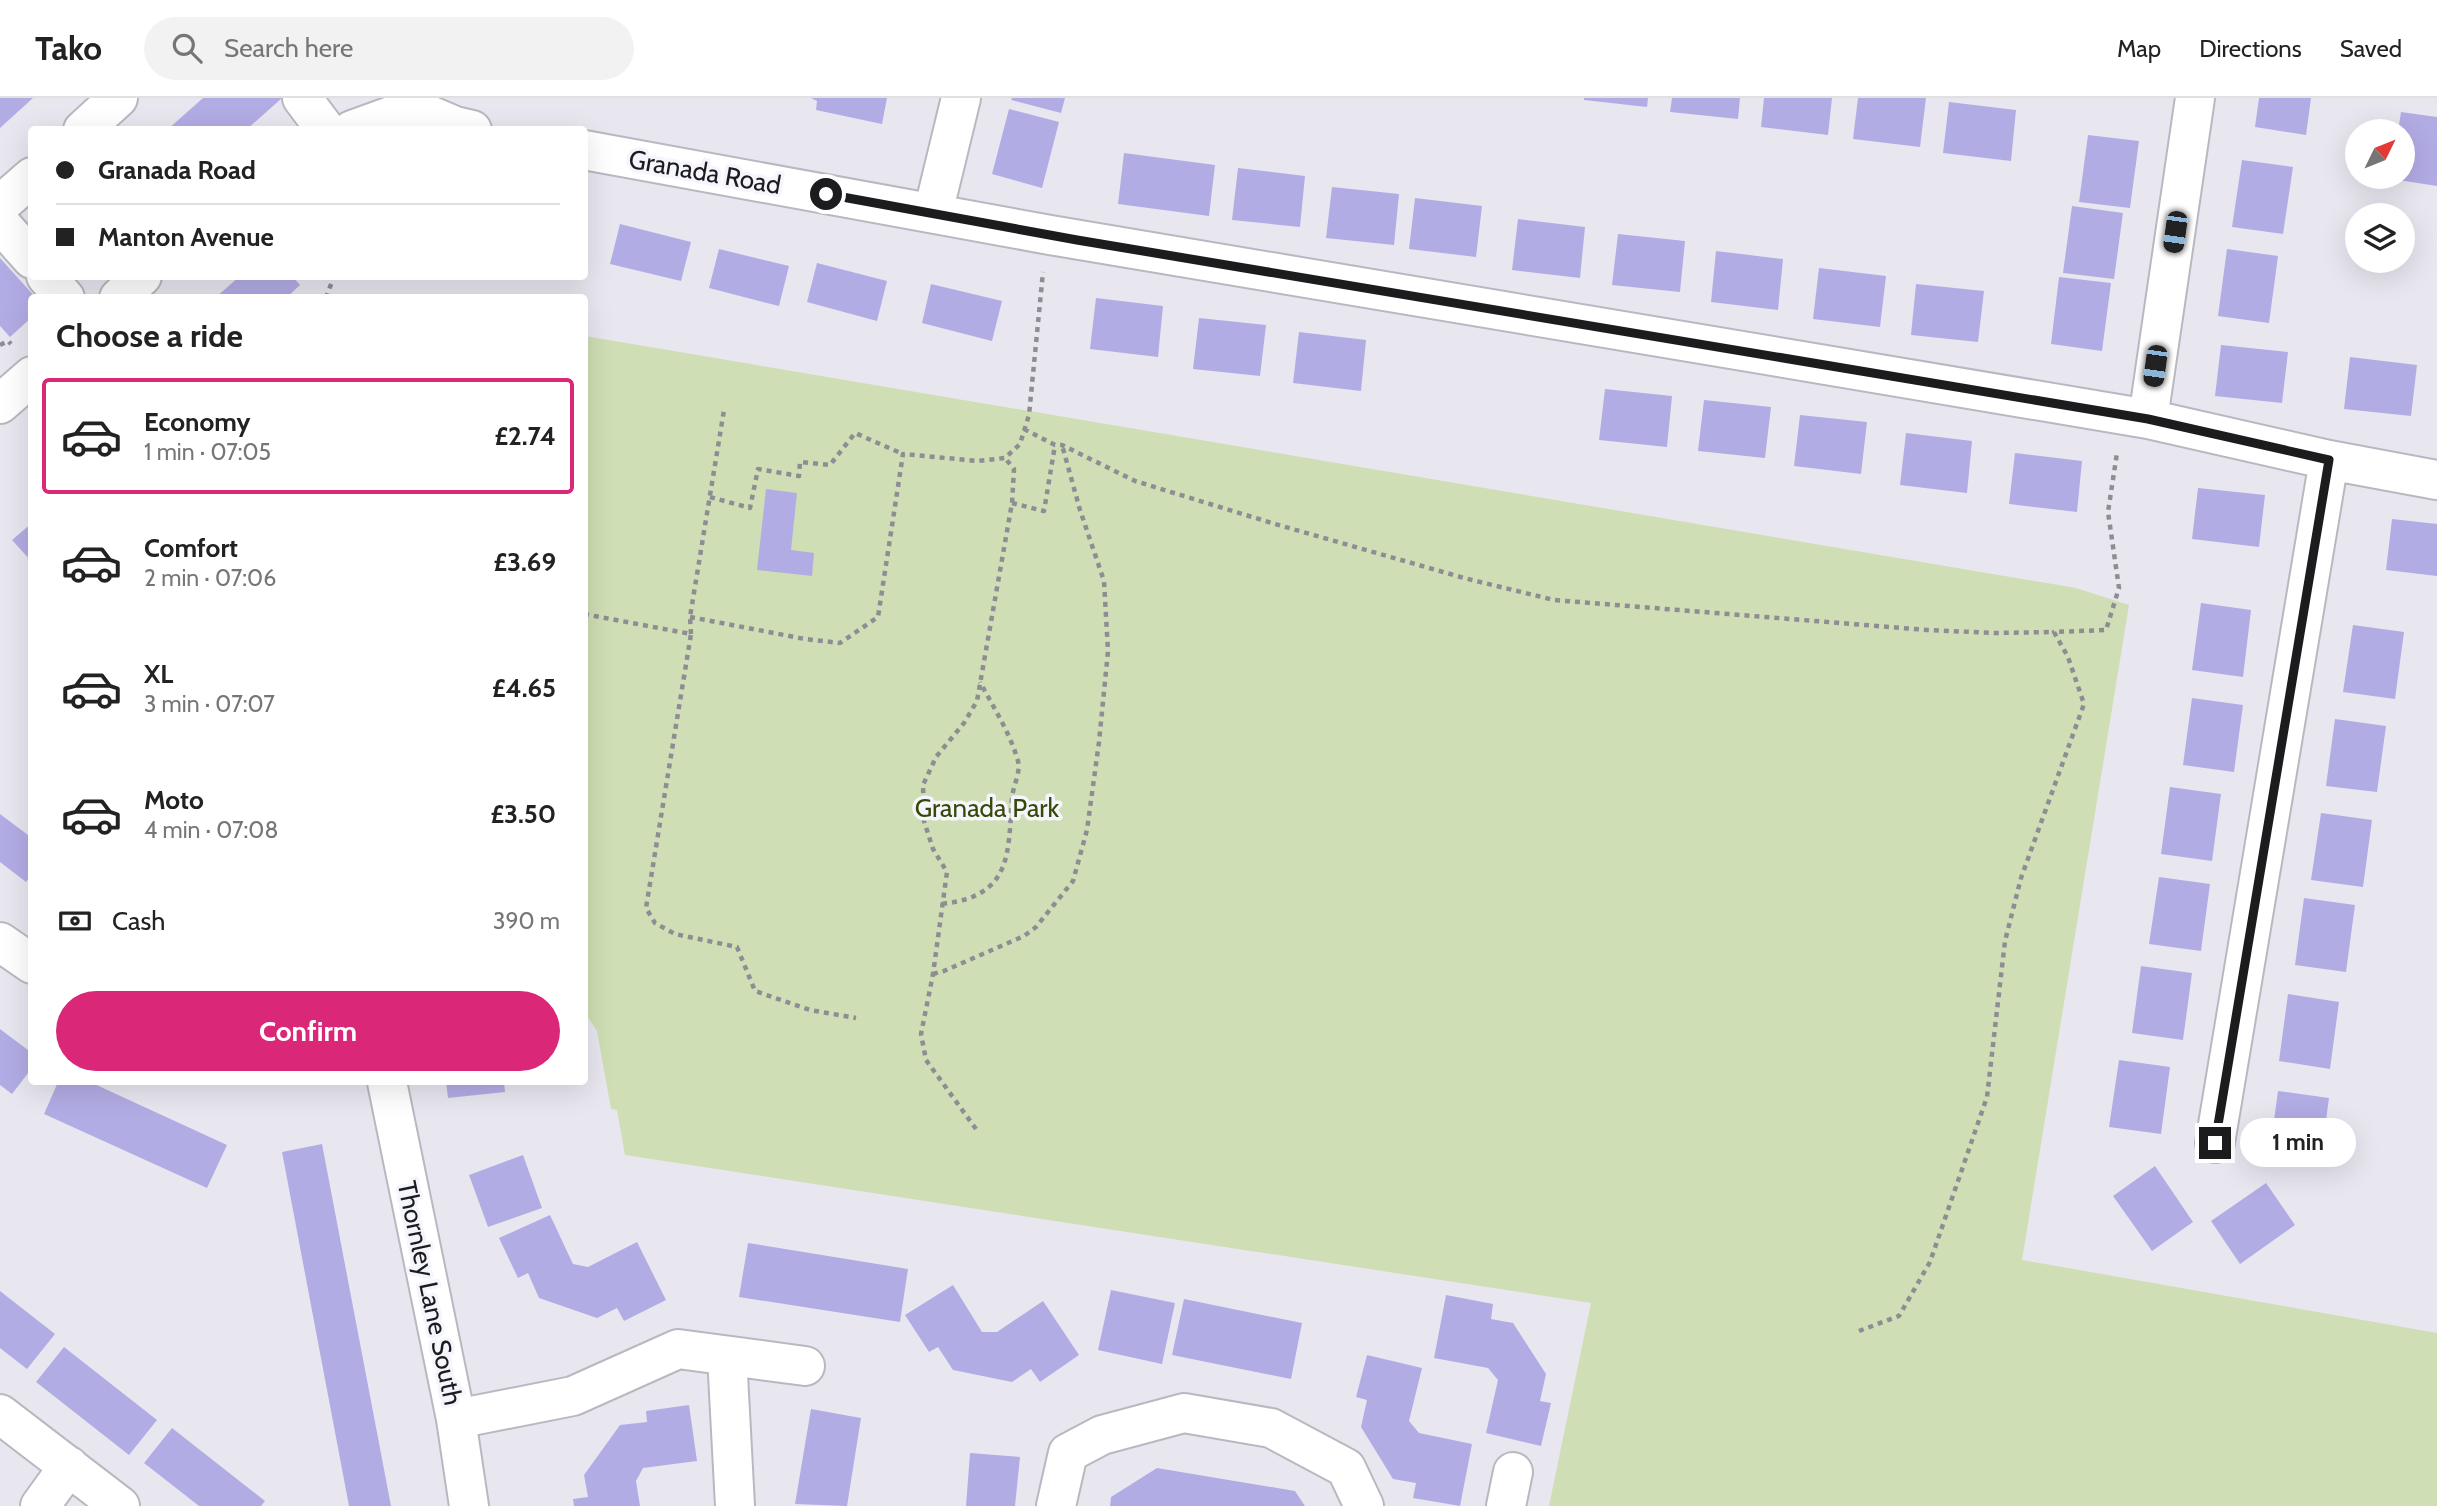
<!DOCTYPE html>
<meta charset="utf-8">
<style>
:root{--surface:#fff;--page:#f2f2f2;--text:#222;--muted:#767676;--line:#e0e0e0;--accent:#db2777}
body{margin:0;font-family:Cabin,sans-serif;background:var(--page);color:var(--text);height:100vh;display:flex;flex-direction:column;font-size:26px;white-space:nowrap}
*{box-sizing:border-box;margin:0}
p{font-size:23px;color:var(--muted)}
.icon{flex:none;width:38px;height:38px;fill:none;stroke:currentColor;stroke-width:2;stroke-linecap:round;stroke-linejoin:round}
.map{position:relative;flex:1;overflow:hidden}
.sheet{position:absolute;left:28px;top:196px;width:560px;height:791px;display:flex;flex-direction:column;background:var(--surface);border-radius:7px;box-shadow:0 7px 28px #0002}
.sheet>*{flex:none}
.guide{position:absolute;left:28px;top:28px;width:560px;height:154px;border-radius:7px;box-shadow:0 7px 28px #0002;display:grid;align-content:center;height:154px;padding:0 28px;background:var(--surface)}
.needle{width:46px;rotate:47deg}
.fabs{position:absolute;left:2345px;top:21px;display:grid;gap:14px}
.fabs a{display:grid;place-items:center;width:70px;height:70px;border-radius:50%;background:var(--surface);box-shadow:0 7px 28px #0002;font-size:35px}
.end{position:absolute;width:32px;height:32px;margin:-16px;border:9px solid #1c1c1f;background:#fff;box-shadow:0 0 0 4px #fff}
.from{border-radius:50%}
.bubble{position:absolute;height:49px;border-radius:24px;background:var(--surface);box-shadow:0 7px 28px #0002;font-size:23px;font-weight:700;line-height:49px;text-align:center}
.car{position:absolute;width:21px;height:42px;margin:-21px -10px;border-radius:9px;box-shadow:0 0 5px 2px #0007;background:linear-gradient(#222 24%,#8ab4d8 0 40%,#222 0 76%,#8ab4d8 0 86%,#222 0)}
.guide b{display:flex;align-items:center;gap:24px;height:66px;font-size:26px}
.guide b+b{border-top:2px solid var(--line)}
.guide i{width:18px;height:18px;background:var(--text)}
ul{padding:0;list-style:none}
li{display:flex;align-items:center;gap:21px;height:116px;margin:0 14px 10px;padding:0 14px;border:4px solid transparent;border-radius:7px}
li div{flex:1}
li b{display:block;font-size:26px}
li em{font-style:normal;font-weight:700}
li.current{border-color:var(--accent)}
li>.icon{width:63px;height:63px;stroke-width:1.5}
h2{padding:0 28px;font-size:32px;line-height:84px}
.pay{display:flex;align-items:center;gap:18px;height:77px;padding:0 28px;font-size:26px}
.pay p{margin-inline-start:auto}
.cta{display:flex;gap:14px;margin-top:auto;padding:14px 28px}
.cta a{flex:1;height:80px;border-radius:42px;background:var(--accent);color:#fff;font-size:28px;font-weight:700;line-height:80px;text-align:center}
header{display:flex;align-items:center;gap:42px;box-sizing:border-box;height:98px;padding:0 35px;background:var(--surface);border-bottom:2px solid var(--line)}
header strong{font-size:33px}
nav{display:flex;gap:38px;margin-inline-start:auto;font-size:24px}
.search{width:490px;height:63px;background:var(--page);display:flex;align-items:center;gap:18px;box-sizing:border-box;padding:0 24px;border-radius:38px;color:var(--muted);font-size:26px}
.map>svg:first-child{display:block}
.green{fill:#cfdeb4}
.building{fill:#b2ace5}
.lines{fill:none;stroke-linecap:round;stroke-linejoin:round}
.minor-casing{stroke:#b9b8c0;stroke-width:42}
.path{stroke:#8d8d93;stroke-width:4.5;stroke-dasharray:5 5;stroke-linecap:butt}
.minor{stroke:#fff;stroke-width:38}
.route{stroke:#1c1c1f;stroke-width:9}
.labels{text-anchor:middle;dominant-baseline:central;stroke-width:7;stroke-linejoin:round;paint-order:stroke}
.street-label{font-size:26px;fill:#1c1c1f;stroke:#f5f5fd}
.park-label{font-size:26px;fill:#384806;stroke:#f5f5fd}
</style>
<header>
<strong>Tako</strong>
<div class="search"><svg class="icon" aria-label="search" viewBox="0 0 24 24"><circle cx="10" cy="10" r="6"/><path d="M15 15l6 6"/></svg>Search here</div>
<nav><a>Map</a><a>Directions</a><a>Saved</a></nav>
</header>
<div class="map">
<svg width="2437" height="1408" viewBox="0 0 2437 1408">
<rect width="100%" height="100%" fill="#e8e7f0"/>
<path class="green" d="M 585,238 L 2076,490 L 2129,507 L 2022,1162 L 2437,1235 L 2437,1408 L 1549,1408 L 1591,1205 L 625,1057 L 617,1012 L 611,1011 L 597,933 L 585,915 Z"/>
<path class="building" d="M 0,0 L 33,0 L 0,30 Z
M 203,0 L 282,0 L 246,32 L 167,32 Z
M 811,0 L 887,0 L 882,26 L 816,12 L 817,3 Z
M 1012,0 L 1065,0 L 1061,15 L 1011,2 Z
M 1584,0 L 1648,0 L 1647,9 L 1584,2 Z
M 1672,0 L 1740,0 L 1738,21 L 1670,14 Z
M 1764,0 L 1832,0 L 1828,37 L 1761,29 Z
M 1858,0 L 1926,0 L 1920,49 L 1853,41 Z
M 2259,0 L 2311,0 L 2306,37 L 2255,29 Z
M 1949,4 L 2016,12 L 2011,63 L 1943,55 Z
M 1009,11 L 1059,24 L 1042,90 L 992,76 Z
M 2401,14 L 2437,19 L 2437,88 L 2392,81 L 2392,79 L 2403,79 L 2403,33 L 2398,33 Z
M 2088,37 L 2139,43 L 2130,110 L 2079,104 Z
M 1124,55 L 1215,67 L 1209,118 L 1118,106 Z
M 2242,62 L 2293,69 L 2283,136 L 2232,129 Z
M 1238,70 L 1305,78 L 1300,129 L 1232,122 Z
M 1332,89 L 1399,96 L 1394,147 L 1326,140 Z
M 1415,100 L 1482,108 L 1476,159 L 1409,151 Z
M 2072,108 L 2123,115 L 2114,181 L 2063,175 Z
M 1518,121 L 1585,129 L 1580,180 L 1512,172 Z
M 620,126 L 691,144 L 681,183 L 610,166 Z
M 1618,136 L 1685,143 L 1680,194 L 1612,187 Z
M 719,151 L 789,168 L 779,208 L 709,190 Z
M 2227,151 L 2278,158 L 2269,225 L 2218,218 Z
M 1716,153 L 1783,161 L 1778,212 L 1711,204 Z
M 0,160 L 36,200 L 32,200 L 32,219 L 10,239 L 0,228 Z
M 817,165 L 887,183 L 877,223 L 807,204 Z
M 1819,170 L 1886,178 L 1880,229 L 1813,221 Z
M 240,178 L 292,178 L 300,187 L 286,200 L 215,200 Z
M 2059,179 L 2111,185 L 2102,253 L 2051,246 Z
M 931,186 L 1002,203 L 992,243 L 922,225 Z
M 1916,186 L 1984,193 L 1978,244 L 1911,237 Z
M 1096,200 L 1163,208 L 1158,259 L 1090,251 Z
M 1199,220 L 1266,227 L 1260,278 L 1193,271 Z
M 1299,234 L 1366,242 L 1361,293 L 1293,285 Z
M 2221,247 L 2288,254 L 2282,305 L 2215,298 Z
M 2350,259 L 2417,267 L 2411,318 L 2344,311 Z
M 1605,291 L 1672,298 L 1667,349 L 1599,342 Z
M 1704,302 L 1771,309 L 1765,360 L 1698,353 Z
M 1800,317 L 1867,324 L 1861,376 L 1794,368 Z
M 1906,335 L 1972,343 L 1967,395 L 1900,387 Z
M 2015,355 L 2082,363 L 2077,414 L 2009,406 Z
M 2198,390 L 2265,397 L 2259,449 L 2192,441 Z
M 766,391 L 797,395 L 791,452 L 814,455 L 812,478 L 757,472 Z
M 2392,421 L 2437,426 L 2437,478 L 2386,472 Z
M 32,425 L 32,464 L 12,442 Z
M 2201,505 L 2251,512 L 2243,579 L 2192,572 Z
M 2353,527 L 2404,534 L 2395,601 L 2343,594 Z
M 2192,600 L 2243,607 L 2234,674 L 2183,667 Z
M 2335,621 L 2386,628 L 2377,694 L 2326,688 Z
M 2170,689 L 2221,696 L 2212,763 L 2161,756 Z
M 2321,715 L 2372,722 L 2363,789 L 2311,782 Z
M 0,716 L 32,740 L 32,776 L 26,784 L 0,764 Z
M 2159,779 L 2210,786 L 2201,853 L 2149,846 Z
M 2304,800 L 2355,807 L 2346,874 L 2295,867 Z
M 2141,868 L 2192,875 L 2183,942 L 2132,935 Z
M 2288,896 L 2339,904 L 2330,971 L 2279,963 Z
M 0,931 L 32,955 L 32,970 L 12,996 L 0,987 Z
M 2119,962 L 2170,969 L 2161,1036 L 2109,1029 Z
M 58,984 L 90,984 L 227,1047 L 207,1090 L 44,1016 Z
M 446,984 L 504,984 L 505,994 L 448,1000 Z
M 2278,993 L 2329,1000 L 2320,1067 L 2269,1059 Z
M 322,1046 L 391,1408 L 349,1408 L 282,1054 Z
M 523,1057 L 542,1110 L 488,1129 L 469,1077 Z
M 2155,1068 L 2193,1124 L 2152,1153 L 2113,1098 Z
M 2266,1085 L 2295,1127 L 2240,1166 L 2211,1123 Z
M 550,1117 L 573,1166 L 588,1169 L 637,1144 L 666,1202 L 624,1223 L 617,1210 L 597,1220 L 539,1200 L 528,1175 L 518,1180 L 499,1140 Z
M 748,1145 L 908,1171 L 900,1224 L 739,1199 Z
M 953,1187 L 982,1234 L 997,1234 L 1043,1203 L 1079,1257 L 1040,1284 L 1031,1271 L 1012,1284 L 953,1272 L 938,1249 L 929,1254 L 905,1217 Z
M 1111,1192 L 1175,1205 L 1162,1266 L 1098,1252 Z
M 0,1193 L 55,1236 L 27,1271 L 0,1250 Z
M 1446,1197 L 1493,1206 L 1491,1221 L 1513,1225 L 1546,1276 L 1540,1303 L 1551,1305 L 1541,1348 L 1486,1335 L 1498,1282 L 1488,1270 L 1434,1260 Z
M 1184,1201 L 1302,1225 L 1291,1281 L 1172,1257 Z
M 64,1249 L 157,1322 L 129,1357 L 36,1284 Z
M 1367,1257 L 1422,1270 L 1409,1323 L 1419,1335 L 1472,1346 L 1460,1408 L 1413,1400 L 1416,1385 L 1393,1381 L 1361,1329 L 1367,1302 L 1356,1299 Z
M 689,1307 L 697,1363 L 643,1370 L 636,1383 L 640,1408 L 574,1408 L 573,1401 L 588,1399 L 584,1377 L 620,1327 L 647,1324 L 646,1313 Z
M 811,1311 L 861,1320 L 847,1408 L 795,1406 Z
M 172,1330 L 265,1403 L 261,1408 L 199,1408 L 144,1365 Z
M 970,1355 L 1020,1359 L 1015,1408 L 966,1408 Z
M 1157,1370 L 1295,1393 L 1305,1408 L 1110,1408 L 1111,1399 Z"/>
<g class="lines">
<g class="minor-casing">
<path id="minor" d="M 302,0 L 326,32
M 413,10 L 455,28 L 472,32
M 83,32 L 118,0
M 352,32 L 413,10
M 584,52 L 1050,137 L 2148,321 L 2329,362 L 2437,382
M 0,107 L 32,79
M 933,115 L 961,0
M 0,125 L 32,161
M 46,178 L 65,200
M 119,200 L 142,178
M 0,306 L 32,278
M 2148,321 L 2195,0
M 0,844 L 32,866
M 387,984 L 456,1321 L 469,1408
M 2215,1045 L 2329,362
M 727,1258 L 735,1408
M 0,1316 L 120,1408
M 456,1321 L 573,1298 L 678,1251 L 805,1268
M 40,1408 L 69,1368
M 1056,1408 L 1068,1355 L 1102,1337 L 1184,1315 L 1271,1330 L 1346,1370 L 1364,1408
M 1506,1408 L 1513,1374"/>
</g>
<path class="path" d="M 326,200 L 334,178
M 0,247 L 8,243 L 11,246
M 1024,331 L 1055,347 L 1062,347 L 1135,383 L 1275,426 L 1464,480 L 1554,502 L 1927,532 L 1995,535 L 2054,534
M 710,399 L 750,410 L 758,371 L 799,378 L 800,364 L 830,367 L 855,335 L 903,356
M 1012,405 L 1044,413 L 1055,347
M 584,516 L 691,536 L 646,810 L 655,825 L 675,836 L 737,849 L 755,893 L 810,912 L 856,920
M 690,519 L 805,541 L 840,545 L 878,519 L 903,356 L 978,363 L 1005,360 L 1020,346 L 1029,317 L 1043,174
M 691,536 L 690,519 L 724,312
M 942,806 C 1012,798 1008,757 1012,700 C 1013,688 1021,674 1018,663 C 1010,635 994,610 980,584
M 933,876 L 944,873 L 1024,838 L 1036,829 L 1073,783 L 1087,732 L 1099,644 L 1108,553 L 1104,483 L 1080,412 L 1062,347
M 976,1031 L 926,962 L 921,936 L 933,876 L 947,774 L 933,751 L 924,723 L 923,687 L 936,659 L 964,625 L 977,603 L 1012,405 L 1014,371 L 1005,360
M 1859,1233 L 1899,1218 L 1930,1164 L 1987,999 L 2005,843 L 2021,780 L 2084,606 L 2068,559 L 2054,534 L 2106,532 L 2119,490 L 2108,414 L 2117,355"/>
<use href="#minor" class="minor"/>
</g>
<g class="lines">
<path class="route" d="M 826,96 L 1077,142 L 2148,321 L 2329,362 L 2215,1045"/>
</g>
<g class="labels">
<g class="street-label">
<text transform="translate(705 74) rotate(10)">Granada Road</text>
<text transform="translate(430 1195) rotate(78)">Thornley Lane South</text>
</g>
<g class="park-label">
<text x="987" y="710">Granada Park</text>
</g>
</g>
</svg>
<div class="fabs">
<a><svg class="needle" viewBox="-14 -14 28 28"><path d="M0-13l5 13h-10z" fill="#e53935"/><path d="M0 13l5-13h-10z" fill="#767676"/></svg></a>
<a><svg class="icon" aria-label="layers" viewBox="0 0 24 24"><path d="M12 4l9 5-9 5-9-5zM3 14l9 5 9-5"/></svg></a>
</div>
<i class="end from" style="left:826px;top:96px"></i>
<i class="end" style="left:2215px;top:1045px"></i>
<div class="bubble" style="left:2240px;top:1020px;width:116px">1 min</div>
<i class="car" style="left:2175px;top:134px;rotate:188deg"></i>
<i class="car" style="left:2155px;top:268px;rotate:188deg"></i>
<div class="guide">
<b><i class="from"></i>Granada Road</b>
<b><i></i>Manton Avenue</b>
</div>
<section class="sheet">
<h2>Choose a ride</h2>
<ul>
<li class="current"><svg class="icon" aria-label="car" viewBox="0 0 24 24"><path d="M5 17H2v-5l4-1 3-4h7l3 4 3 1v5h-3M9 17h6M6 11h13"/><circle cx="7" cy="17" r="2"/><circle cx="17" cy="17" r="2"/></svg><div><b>Economy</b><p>1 min · 07:05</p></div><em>£2.74</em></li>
<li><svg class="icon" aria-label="car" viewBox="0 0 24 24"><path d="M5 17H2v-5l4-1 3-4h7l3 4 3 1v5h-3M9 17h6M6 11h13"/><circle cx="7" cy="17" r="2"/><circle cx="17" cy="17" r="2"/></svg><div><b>Comfort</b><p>2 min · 07:06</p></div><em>£3.69</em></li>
<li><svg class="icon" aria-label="car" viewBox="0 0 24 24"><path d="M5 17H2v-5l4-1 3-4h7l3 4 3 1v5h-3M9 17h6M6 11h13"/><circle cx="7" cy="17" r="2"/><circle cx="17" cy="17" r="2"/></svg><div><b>XL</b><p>3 min · 07:07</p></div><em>£4.65</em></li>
<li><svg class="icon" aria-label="car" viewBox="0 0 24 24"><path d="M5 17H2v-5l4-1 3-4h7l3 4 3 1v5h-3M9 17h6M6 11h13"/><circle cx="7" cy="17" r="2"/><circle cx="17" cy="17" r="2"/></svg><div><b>Moto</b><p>4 min · 07:08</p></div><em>£3.50</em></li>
</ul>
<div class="pay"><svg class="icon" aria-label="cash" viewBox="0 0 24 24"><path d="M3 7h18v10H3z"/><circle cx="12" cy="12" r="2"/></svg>Cash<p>390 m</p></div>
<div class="cta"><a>Confirm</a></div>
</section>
</div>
